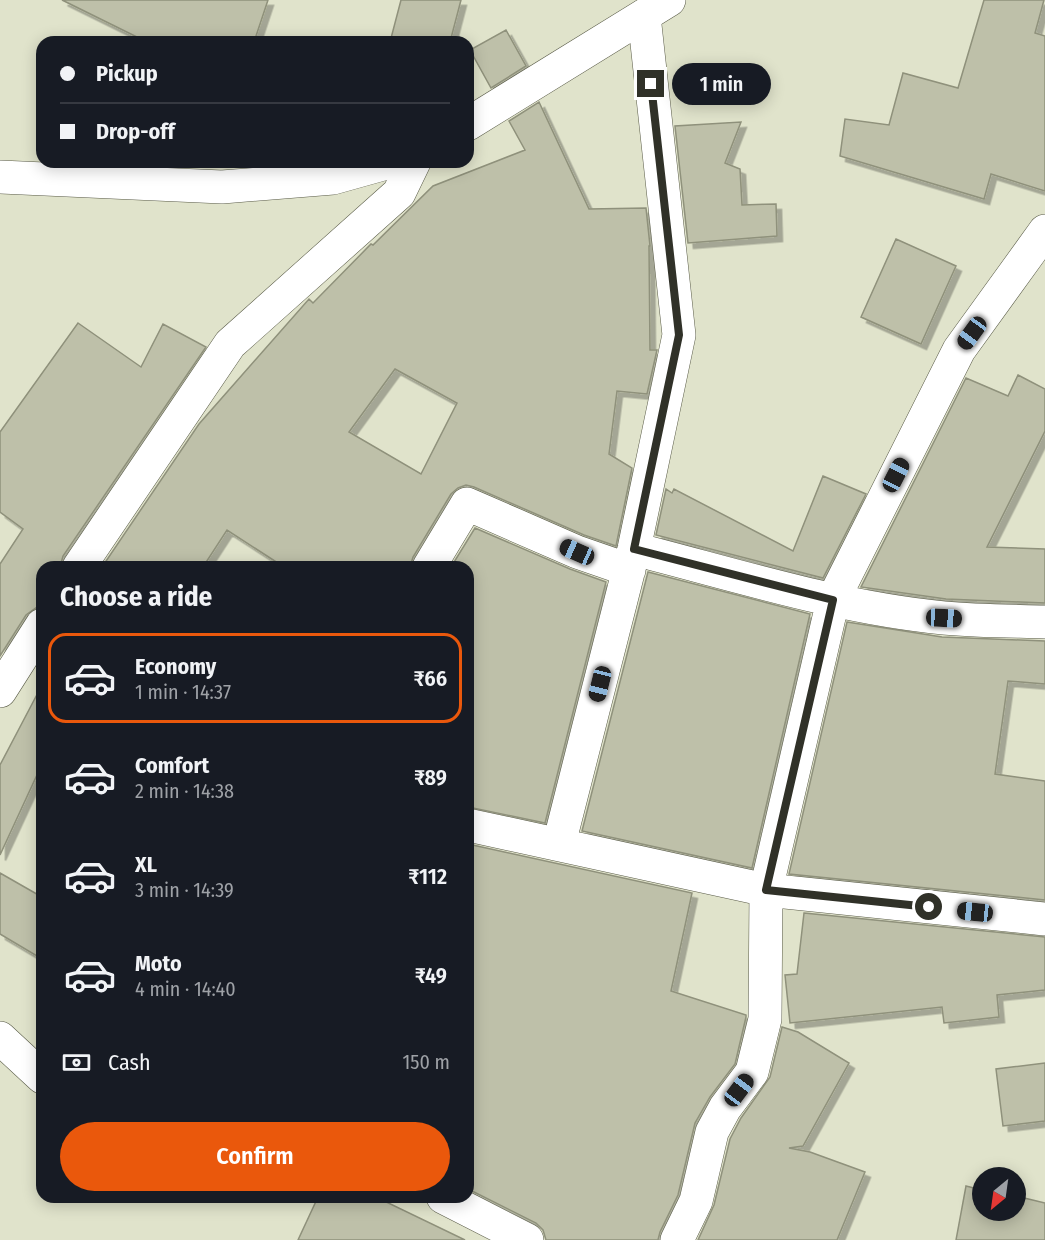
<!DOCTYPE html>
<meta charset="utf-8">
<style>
:root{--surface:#171b24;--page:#242831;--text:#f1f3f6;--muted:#9ea1a6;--line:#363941;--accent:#ea580c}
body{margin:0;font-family:"Fira Sans Condensed",sans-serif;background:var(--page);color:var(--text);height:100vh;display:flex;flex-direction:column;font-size:22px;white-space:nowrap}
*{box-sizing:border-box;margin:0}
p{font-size:20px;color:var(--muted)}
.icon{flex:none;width:33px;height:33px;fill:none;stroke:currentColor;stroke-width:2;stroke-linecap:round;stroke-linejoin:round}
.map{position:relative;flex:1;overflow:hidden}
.drawer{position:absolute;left:36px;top:561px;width:438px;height:642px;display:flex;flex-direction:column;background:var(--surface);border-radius:18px;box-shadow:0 3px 15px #0003}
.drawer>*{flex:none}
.hud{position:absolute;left:36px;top:36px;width:438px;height:132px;border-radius:18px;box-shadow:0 3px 15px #0003;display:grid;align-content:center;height:132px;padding:0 24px;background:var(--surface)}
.needle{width:39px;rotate:209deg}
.tools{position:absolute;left:972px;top:1167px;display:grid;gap:12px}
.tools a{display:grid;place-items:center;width:54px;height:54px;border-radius:50%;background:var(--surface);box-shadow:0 3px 15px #0003;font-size:30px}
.end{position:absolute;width:27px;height:27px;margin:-14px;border:8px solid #303128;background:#fff;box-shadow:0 0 0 3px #fff}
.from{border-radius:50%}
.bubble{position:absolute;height:42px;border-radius:21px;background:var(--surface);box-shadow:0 3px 15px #0003;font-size:20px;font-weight:600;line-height:42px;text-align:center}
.car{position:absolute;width:18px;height:36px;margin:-18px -9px;border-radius:8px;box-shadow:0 0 4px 2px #0007;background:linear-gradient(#222 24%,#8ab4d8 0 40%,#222 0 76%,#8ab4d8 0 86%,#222 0)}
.hud b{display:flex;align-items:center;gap:21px;height:57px;font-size:22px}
.hud b+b{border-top:2px solid var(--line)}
.hud i{width:15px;height:15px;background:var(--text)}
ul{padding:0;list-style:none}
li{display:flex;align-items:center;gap:18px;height:90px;margin:0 12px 9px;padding:0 12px;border:3px solid transparent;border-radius:18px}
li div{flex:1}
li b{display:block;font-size:22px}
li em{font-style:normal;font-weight:600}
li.active{border-color:var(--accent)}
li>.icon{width:54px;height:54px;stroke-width:1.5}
h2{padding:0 24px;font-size:27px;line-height:72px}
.pay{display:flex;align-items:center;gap:15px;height:66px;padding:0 24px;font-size:22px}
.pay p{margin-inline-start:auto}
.action{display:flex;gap:12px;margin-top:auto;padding:12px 24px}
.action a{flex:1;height:69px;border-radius:36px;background:var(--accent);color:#fff;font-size:24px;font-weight:600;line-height:69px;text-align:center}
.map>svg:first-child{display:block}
.building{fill:#bec0a9;stroke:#8f917b;stroke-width:1.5;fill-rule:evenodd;filter:url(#shadow)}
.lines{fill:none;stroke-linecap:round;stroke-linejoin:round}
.minor-casing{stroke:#595b47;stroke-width:34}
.tertiary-casing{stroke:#595b47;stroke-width:34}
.minor{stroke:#fff;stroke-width:33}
.tertiary{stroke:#fff;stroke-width:33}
.route{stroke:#303128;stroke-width:8}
</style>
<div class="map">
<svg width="1045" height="1240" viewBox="0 0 1045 1240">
<defs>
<filter id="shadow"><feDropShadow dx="5.5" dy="5.5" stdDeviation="0" flood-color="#0004"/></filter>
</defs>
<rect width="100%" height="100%" fill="#e0e3cb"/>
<path class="building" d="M 62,0 L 268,0 L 254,42 L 147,42 Z
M 401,0 L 461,0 L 450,42 L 390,42 Z
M 984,0 L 1044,0 L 1035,33 L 1045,36 L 1045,191 L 991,174 L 984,199 L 840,156 L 845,119 L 889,125 L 903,73 L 958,88 Z
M 506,30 L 526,66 L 491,88 L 470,50 Z
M 539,102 L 589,209 L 646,208 L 650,246 L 649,246 L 650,350 L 657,350 L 647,394 L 617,391 L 609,454 L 632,468 L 616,546 L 584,535 L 474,487 L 466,485 L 458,488 L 451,494 L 413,557 L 410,567 L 284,567 L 227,530 L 203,567 L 102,567 L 199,424 L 309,299 L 313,303 L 371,244 L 373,245 L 433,186 L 525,150 L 509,121 ZM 395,369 L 457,403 L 421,474 L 349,432 Z
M 741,122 L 725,163 L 740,169 L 742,205 L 776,204 L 777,236 L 688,243 L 675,126 Z
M 896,239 L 956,266 L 921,344 L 861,317 Z
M 78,323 L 141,367 L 163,324 L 206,347 L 63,556 L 60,567 L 42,567 L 42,600 L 37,607 L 26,615 L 0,656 L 0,564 L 23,529 L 0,512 L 0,432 Z
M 1018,375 L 1045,389 L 1045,431 L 987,547 L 1045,549 L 1045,603 L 946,599 L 861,587 L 966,378 L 1008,396 Z
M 823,476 L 866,494 L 823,578 L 656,535 L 666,489 L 672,493 L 674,489 L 793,551 Z
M 475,528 L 570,569 L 606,582 L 545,823 L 468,807 L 468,567 L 451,567 Z
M 648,572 L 810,614 L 752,868 L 582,831 Z
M 847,622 L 942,637 L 1045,641 L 1045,684 L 1008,681 L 995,774 L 1045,781 L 1045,900 L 789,874 Z
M 42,685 L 42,764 L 0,855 L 0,765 Z
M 468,844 L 692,893 L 671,991 L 746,1015 L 746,1017 L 735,1064 L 710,1097 L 695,1123 L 678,1195 L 660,1232 L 658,1240 L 546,1240 L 543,1230 L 536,1223 L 468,1189 Z
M 0,873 L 42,897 L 42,959 L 0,934 Z
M 804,913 L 1045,937 L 1045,990 L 997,995 L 999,1017 L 944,1023 L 942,1007 L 790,1023 L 785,975 L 797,974 Z
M 782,1027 L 798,1032 L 849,1063 L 803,1146 L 789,1148 L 810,1152 L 865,1172 L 837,1240 L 698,1240 L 714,1205 L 730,1139 L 741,1118 L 770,1077 Z
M 1045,1063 L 1045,1121 L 1003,1126 L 996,1069 Z
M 966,1186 L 982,1190 L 982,1210 L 1016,1210 L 1016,1196 L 1045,1203 L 1045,1240 L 956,1240 Z
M 318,1197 L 376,1197 L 465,1240 L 298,1240 Z"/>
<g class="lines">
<g class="minor-casing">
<path id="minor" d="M 634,549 C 736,575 839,608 944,618 C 977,621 1011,621 1045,622
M 79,567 L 230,344 L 399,193 L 414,162
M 429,567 L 467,504 L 577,552 L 629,570
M 0,691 L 42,625
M 468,825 L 766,890 L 1045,919
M 559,844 L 634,549 L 679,335 L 644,16
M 0,1038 L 42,1077
M 443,1197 L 527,1240
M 677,1240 L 696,1201 L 712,1132 L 725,1108 L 752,1072 L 765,1019 L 766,890 L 833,600 L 959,350 L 1045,231"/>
</g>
<g class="tertiary-casing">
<path id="tertiary" d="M 468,124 L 669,0
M 0,177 L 222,187 L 333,178 L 390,162"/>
</g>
<use href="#minor" class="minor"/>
<use href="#tertiary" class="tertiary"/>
</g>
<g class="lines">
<path class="route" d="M 651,84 L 679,335 L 634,549 L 833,600 L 766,890 L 929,907"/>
</g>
</svg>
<div class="tools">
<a><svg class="needle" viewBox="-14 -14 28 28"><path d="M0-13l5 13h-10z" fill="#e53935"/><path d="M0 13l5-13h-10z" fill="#9ea1a6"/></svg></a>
</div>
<i class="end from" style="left:929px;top:907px"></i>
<i class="end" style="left:651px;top:84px"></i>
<div class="bubble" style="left:672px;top:63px;width:99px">1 min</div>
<i class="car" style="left:972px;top:333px;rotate:216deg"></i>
<i class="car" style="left:896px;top:475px;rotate:27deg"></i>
<i class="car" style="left:577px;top:552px;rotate:294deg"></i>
<i class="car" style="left:944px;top:618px;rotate:93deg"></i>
<i class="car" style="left:600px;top:684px;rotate:194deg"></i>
<i class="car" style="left:975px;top:912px;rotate:276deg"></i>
<i class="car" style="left:739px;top:1090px;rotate:37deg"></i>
<div class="hud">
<b><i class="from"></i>Pickup</b>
<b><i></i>Drop-off</b>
</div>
<section class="drawer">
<h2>Choose a ride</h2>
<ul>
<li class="active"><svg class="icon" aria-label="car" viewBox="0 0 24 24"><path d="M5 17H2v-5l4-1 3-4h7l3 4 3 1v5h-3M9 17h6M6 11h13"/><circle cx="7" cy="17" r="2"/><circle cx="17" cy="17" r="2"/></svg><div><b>Economy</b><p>1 min · 14:37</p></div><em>₹66</em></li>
<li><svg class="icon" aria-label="car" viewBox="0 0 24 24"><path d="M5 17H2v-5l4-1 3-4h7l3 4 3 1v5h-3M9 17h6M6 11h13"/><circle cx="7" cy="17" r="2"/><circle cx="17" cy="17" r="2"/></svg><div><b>Comfort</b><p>2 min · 14:38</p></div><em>₹89</em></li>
<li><svg class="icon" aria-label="car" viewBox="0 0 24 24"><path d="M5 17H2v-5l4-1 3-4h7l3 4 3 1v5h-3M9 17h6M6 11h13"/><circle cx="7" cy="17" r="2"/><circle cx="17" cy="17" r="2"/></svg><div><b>XL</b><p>3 min · 14:39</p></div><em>₹112</em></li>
<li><svg class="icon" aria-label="car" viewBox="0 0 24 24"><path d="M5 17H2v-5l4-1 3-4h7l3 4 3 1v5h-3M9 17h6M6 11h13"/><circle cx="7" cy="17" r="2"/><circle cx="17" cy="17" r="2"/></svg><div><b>Moto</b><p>4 min · 14:40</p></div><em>₹49</em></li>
</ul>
<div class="pay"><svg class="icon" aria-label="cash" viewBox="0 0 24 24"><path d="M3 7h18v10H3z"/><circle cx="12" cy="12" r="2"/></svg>Cash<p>150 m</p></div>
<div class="action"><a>Confirm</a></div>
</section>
</div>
